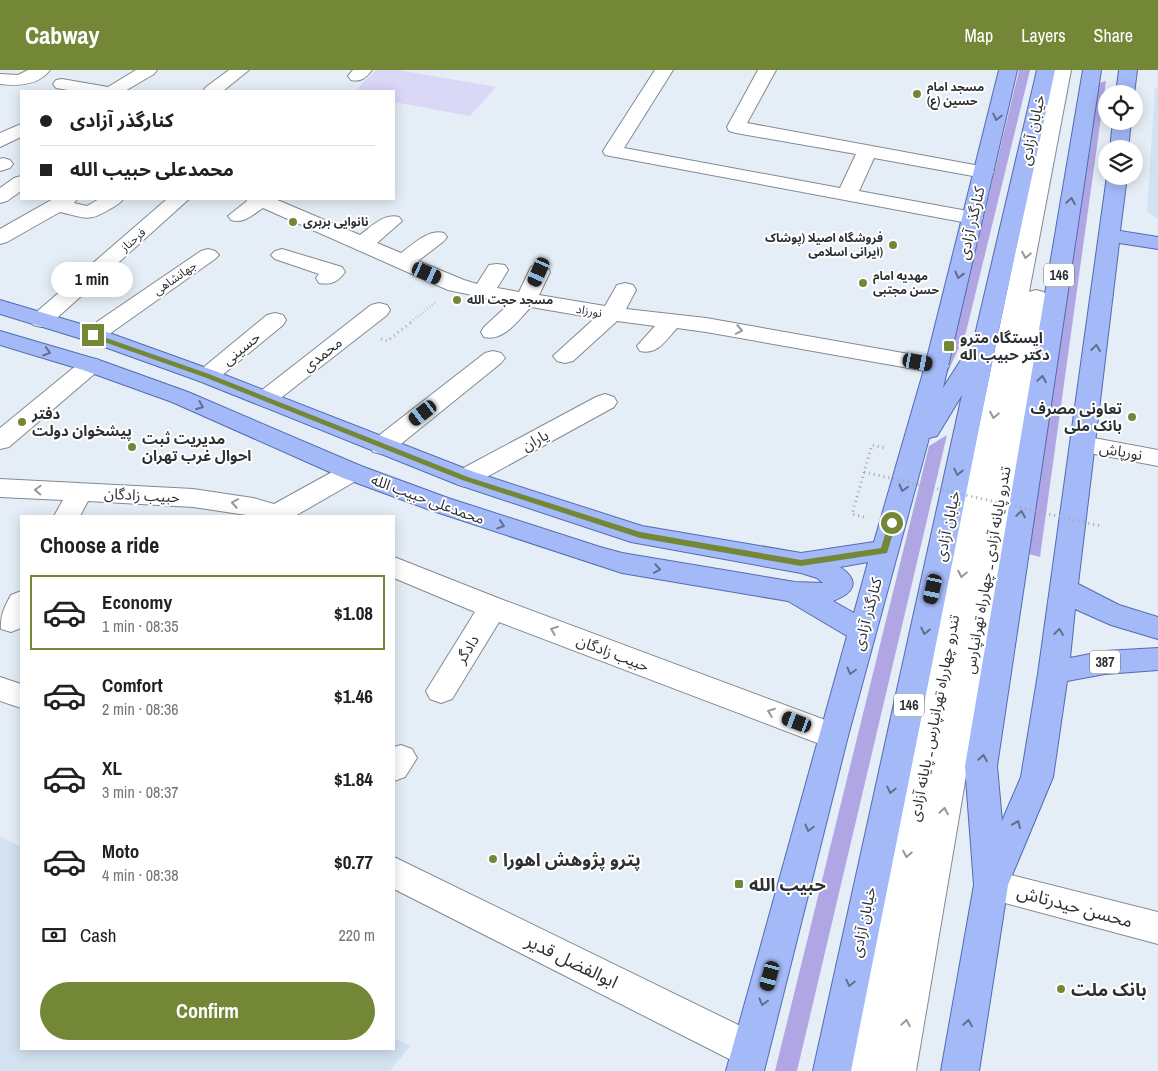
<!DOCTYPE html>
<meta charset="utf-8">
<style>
:root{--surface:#fff;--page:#f6f6f6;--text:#202124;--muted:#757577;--line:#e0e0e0;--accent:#748737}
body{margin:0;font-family:"Archivo Narrow","Noto Sans Arabic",sans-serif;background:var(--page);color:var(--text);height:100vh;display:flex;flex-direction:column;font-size:19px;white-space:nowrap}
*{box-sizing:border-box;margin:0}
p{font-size:16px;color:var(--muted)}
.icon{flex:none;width:28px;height:28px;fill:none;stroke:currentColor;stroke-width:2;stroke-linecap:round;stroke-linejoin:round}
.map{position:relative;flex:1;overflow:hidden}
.sheet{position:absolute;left:20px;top:445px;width:375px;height:535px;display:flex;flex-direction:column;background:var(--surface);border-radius:0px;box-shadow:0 2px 12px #0003}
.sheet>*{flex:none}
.hud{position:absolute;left:20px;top:20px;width:375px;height:110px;border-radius:0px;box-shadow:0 2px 12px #0003;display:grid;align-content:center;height:110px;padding:0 20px;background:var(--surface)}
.tools{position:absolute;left:1098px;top:15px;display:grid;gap:10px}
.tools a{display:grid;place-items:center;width:45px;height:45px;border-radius:50%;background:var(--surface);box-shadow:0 2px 12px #0003;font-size:25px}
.end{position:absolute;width:22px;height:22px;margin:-11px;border:6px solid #748737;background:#fff;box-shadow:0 0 0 2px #fff}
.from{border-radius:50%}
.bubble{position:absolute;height:35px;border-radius:18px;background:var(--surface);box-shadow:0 2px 12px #0003;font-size:16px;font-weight:800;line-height:35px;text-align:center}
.car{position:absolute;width:15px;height:30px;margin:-15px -8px;border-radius:6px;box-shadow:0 0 4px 1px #0007;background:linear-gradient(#222 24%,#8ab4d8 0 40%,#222 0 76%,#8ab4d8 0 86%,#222 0)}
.hud b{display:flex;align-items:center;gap:18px;height:48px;font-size:19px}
.hud b+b{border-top:1px solid var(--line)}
.hud i{width:12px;height:12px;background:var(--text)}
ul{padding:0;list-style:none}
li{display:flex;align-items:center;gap:15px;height:75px;margin:0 10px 8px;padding:0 10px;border:2px solid transparent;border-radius:0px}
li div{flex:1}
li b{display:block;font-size:19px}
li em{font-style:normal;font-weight:800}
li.current{border-color:var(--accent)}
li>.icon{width:45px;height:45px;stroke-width:1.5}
h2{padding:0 20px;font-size:22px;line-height:60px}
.pay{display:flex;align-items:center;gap:12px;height:55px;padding:0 20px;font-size:19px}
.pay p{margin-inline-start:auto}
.action{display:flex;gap:10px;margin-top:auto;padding:10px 20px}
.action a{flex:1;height:58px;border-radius:30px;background:var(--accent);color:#fff;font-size:20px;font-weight:800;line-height:58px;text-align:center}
header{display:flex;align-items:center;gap:30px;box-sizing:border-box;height:70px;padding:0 25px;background:var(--accent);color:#fff}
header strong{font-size:24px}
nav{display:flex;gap:28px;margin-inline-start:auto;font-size:18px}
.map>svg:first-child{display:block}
.built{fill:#d3e2f0}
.green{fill:#dbd7f7}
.forest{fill:#b0a6e4}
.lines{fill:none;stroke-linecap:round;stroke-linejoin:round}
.minor-casing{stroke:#828a91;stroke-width:2}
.major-casing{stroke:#536bb0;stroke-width:2}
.path-far1{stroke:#a1a8ae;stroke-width:2.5;stroke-dasharray:0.5 2.5;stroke-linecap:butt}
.path{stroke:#a1a8ae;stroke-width:3;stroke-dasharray:1 4;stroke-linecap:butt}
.minor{fill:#fff;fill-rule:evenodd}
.major{fill:#a4b9f8;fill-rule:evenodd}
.path-bridge{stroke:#a1a8ae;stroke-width:3;stroke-dasharray:1 4;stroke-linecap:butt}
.oneway{stroke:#636e8c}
.oneway2{stroke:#969899}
.route{fill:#748737}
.poi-dot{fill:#748737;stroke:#fff;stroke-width:2}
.labels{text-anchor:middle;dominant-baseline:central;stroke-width:4;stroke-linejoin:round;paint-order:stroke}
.far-poi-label{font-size:12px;font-weight:bold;fill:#2d3033;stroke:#fff;text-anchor:start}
.far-street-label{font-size:12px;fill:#2d3033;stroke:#fff}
.shield{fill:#fff;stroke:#6c6e70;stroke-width:1}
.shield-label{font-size:14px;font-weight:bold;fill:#2d3033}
.street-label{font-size:15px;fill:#2d3033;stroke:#fff}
.poi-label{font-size:15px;font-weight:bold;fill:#2d3033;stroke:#fff;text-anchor:start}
.near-poi-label{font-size:18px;font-weight:bold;fill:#2d3033;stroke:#fff;text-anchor:start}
.near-street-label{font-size:18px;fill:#2d3033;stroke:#fff}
</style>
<header>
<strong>Cabway</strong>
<nav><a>Map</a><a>Layers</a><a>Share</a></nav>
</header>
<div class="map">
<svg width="1158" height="1001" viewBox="0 0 1158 1001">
<rect width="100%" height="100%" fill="#e5eef6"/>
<path class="built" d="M 1155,18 L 1158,18 L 1158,149 L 1147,142 Z
M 0,766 L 21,777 L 21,979 L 394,979 L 394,968 L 410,976 L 390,1001 L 0,1001 Z"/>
<path class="green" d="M 376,0 L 399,0 L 496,17 L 470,46 L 394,32 L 394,21 L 355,21 Z"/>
<path class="forest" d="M 1019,0 L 1030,0 L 966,262 L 945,308 Z
M 1106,11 L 1040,487 L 1029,484 L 1095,14 Z
M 947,365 L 797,1001 L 775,1001 L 929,376 Z"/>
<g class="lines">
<g class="minor-casing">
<path id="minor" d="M 28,0 L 50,0 C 38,16 17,16 0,14 L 0,4 L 18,5 Z
M 136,0 L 157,0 L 154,4 L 125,21 L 74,21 L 56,18 L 53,14 L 56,10 L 62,9 L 108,17 Z
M 229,0 L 249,0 L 223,21 L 203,21 L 206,17 Z
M 353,0 L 372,0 C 366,8 361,12 351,10 L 348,6 Z
M 655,0 L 673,0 L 624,78 L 840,118 L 856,84 L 736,63 L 729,61 L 727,57 L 758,0 L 776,0 L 747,53 L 991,98 L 994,102 L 991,106 L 984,108 L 874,88 L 859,121 L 973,142 L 980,144 L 983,148 L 980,152 L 973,154 L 605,85 L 603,81 Z
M 1053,0 L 1071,0 L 1029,222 L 1036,220 L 1044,222 L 1047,227 L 916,1001 L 845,1001 Z
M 21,54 L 21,67 L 0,77 L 0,63 Z
M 3,88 L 10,90 L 13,94 L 10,98 L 0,101 L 0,89 Z
M 21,106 L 21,121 L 7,131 L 0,133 L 0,118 L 14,108 Z
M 53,129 L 77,129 L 74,133 L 87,136 L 99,129 L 123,129 C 120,134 115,136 110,139 C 88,153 83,147 60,142 L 7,172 L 0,174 L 0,159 Z
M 167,129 L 189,129 L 49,255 L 41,257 L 33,255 L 30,250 L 33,245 Z
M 246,129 L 275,129 L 360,165 C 372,156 384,143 399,147 L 402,151 L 377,173 L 401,183 C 414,174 428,159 444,163 L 447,167 L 444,171 L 418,191 L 464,210 L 477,214 L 489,195 L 497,194 L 505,195 L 508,200 L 497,218 L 519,222 L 531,197 L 539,196 L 547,197 L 550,202 L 539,225 L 605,236 L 617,215 L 625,213 L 633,215 L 636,220 L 626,239 L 706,248 L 937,289 L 945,291 L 949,296 L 945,301 L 937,303 L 706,262 L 677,258 C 666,270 658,285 640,281 L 637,276 L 655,256 L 617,251 L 573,291 L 565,293 L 557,291 L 553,286 L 595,248 L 531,237 C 518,250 504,272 484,267 L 481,262 L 484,257 L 510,233 L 448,220 L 263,138 C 252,145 244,154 231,150 L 228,146 L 247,131 Z
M 208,179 L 215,181 L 219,185 L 215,189 L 101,270 L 93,272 L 85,270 L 82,265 L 85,260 L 201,181 Z
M 282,179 L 342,197 L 345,202 C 338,212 331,215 319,213 L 316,208 L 319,204 L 275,189 L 271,185 L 275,181 Z
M 379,233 L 387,235 L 390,240 L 387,245 L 273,334 L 265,337 L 257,334 L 253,329 L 257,324 L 371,235 Z
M 275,243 L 283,245 L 286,250 L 283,255 L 215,311 L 207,313 L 199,311 L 195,306 L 199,301 L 267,245 Z
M 493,281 L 501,283 L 505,288 L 501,293 L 391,382 L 382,384 L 373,382 L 370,376 L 373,370 L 485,283 Z
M 91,288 L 99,290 L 103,295 L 99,300 L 9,377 L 0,379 L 0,358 L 83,290 Z
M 605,324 L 614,327 L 617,332 L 614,337 L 474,414 L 465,417 L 456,414 L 452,408 L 456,402 L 596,327 Z
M 1083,366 L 1158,380 L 1158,396 L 1074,380 L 1071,374 L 1074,368 Z
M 352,393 L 361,396 L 365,402 L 361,408 L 295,446 L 253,446 L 193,437 L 88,431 L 80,446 L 54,446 L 63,430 L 0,427 L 0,409 L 193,419 L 253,428 L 274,434 L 343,396 Z
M 394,487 L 503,530 L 844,657 L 848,666 L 844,675 L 833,679 L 499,552 L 452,629 L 441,633 L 430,629 L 426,621 L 475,542 L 394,508 Z
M 21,521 L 21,558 L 11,562 L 1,559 C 0,545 5,536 11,525 Z
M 0,607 L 21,614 L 21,638 L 0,631 Z
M 401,675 L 412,679 L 417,688 L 405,707 L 394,711 L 394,677 Z
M 394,787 L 763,967 L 769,980 L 763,993 L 750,999 L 737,993 L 394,819 Z
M 991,800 L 1158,842 L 1158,874 L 979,826 L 974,815 L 979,804 Z"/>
</g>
<g class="major-casing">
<path id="major" d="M 999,0 L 1017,0 L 943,318 L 968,279 L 972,278 L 1037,0 L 1055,0 L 997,268 L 851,1001 L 813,1001 L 962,325 L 937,366 L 929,368 L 848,666 L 764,1001 L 726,1001 L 847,566 L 788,531 L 622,503 L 430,440 L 343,408 L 172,332 L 83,300 L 0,275 L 0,261 L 99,290 L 188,322 L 361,396 L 448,428 L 600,477 L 622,483 L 795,512 L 823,513 L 817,508 L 801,503 L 631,472 L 456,414 L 199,311 L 85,270 L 0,244 L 0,230 L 101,260 L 215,301 L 474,402 L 642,456 L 801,483 L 874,472 L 925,296 ZM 868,492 L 854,543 L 833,531 C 854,523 861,511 840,497 Z
M 1083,0 L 1101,0 L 997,696 L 1002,751 L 1021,707 L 1038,604 L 1107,106 L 1127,106 L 1120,161 L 1158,167 L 1158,179 L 1119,173 L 1078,514 L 1119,535 L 1158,547 L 1158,569 L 1111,555 L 1075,539 L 1070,588 L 1105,581 L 1158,578 L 1158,600 L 1105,604 L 1067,611 L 1053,707 L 1008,815 L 979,1001 L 941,1001 L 974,815 L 965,696 Z
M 1119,0 L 1137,0 L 1134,24 L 1116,24 Z
M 1113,51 L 1131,51 L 1128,79 L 1110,79 Z"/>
</g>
<path class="path-far1" d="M 411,252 L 436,232"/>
<path class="path" d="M 381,269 L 387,271 L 413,251
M 864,447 L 852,444 L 872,375 L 886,378"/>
<use href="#minor" class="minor"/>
<use href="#major" class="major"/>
<path class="path-bridge" d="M 864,402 L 1101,456"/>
</g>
<defs><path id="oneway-chevron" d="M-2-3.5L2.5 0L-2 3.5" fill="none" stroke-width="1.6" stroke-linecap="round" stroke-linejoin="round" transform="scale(1.25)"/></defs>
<g class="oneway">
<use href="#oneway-chevron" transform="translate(997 47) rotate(103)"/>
<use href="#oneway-chevron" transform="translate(1071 131) rotate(-81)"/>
<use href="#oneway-chevron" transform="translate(959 205) rotate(104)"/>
<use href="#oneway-chevron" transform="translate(1096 278) rotate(-83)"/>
<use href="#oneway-chevron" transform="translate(47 282) rotate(17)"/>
<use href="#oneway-chevron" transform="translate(1042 309) rotate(-81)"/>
<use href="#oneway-chevron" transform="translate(200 336) rotate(23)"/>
<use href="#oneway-chevron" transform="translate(958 402) rotate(102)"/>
<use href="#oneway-chevron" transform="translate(903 418) rotate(107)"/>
<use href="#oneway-chevron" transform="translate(1021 444) rotate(-81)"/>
<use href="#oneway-chevron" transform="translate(501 455) rotate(18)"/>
<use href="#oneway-chevron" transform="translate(657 499) rotate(10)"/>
<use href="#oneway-chevron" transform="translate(925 561) rotate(102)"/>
<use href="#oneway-chevron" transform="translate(1059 562) rotate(-83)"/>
<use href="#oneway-chevron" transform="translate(851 601) rotate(105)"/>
<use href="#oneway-chevron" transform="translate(983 688) rotate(-81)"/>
<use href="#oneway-chevron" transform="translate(891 720) rotate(102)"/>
<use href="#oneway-chevron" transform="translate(1017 754) rotate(-67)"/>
<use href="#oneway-chevron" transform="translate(809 758) rotate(105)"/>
<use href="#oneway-chevron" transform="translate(850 913) rotate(102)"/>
<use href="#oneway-chevron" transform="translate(763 932) rotate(105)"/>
<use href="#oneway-chevron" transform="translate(968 953) rotate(-81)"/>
</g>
<g class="oneway2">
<use href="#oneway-chevron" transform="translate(1026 185) rotate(101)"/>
<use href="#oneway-chevron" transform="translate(739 260) rotate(10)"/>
<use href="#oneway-chevron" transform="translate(994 345) rotate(101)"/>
<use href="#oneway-chevron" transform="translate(38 420) rotate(-178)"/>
<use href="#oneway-chevron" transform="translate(235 433) rotate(-170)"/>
<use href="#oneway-chevron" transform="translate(962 504) rotate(101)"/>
<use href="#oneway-chevron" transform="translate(554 560) rotate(-159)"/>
<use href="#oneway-chevron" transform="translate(771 642) rotate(-159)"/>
<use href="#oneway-chevron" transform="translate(944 741) rotate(-80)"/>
<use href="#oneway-chevron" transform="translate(907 784) rotate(101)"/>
<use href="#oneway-chevron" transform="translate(906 953) rotate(-80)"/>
</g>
<path class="route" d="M 90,264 L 95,264 L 209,304 L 468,407 L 640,462 L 801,490 L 881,478 L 889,451 L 895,451 L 896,453 L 887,483 L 801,496 L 640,468 L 462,410 L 204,307 L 90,267 Z"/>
<g class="poi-dot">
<circle cx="917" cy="24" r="5"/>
<circle cx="293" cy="152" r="5"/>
<circle cx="893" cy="175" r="5"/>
<circle cx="863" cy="213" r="5"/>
<circle cx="457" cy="230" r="5"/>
<rect x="943" y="270" width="12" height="12" rx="2.5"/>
<circle cx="1132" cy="347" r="5"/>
<circle cx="22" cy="352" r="5"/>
<circle cx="132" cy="377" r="5"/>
<circle cx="493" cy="789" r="5"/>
<rect x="734" y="809" width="10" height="10" rx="2.5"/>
<circle cx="1061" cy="919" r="5"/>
</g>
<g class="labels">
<g class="far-poi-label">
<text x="927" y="17">مسجد امام<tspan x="927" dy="14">حسين (ع)</tspan></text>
<text x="303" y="152">نانوایی بربری</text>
<text x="883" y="168" text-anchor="end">فروشگاه اصیلا (پوشاک<tspan x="883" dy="14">ایرانی اسلامی)</tspan></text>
<text x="873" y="206">مهدیه امام<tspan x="873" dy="14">حسن مجتبی</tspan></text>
<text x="467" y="230">مسجد حجت الله</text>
</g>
<g class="far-street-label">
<text transform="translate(133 170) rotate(-41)">فرحناز</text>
<text transform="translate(175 208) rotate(-35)">جهانشاهی</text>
<text transform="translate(589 241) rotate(10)">نورزاد</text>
</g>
<g class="shield">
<rect x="1044" y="193.5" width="30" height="23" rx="4"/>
<rect x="1090" y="580.5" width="30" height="23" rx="4"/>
<rect x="894" y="623.5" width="30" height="23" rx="4"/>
</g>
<g class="shield-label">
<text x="1059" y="205">146</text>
<text x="1105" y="592">387</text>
<text x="909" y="635">146</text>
</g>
<g class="street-label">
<text transform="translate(1032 60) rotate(-78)">خیابان آزادی</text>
<text transform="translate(971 153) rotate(-77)">کنارگذر آزادی</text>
<text transform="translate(241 278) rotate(-39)">حسینی</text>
<text transform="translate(322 284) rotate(-38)">محمدی</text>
<text transform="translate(535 370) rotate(-29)">یاران</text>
<text transform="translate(1121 381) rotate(10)">نورپاش</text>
<text transform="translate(142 425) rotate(3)">حبیب زادگان</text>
<text transform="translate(428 429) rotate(20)">محمدعلی حبیب الله</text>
<text transform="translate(947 456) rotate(-78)">خیابان آزادی</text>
<text transform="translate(987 500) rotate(-80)">تندرو پایانه آزادی ـ چهارراه تهرانپارس</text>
<text transform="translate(867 544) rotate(-75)">کنارگذر آزادی</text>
<text transform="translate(467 579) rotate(-58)">دادگر</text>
<text transform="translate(613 583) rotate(21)">حبیب زادگان</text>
<text transform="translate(934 648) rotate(-79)">تندرو چهارراه تهرانپارس ـ پایانه آزادی</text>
<text transform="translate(863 852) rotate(-78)">خیابان آزادی</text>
</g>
<g class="poi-label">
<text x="960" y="267">ایستگاه مترو<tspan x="960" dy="17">دکتر حبیب اله</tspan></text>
<text x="1122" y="338" text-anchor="end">تعاونی مصرف<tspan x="1122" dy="17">بانک ملی</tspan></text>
<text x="32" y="343">دفتر<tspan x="32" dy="17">پیشخوان دولت</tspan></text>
<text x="142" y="368">مدیریت ثبت<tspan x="142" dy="17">احوال غرب تهران</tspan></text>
</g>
<g class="near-poi-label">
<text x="503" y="789">پترو پژوهش اهورا</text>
<text x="749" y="814">حبیب الله</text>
<text x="1071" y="919">بانک ملت</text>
</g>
<g class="near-street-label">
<text transform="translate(1075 836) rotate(15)">محسن حیدرتاش</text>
<text transform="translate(572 891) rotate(26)">ابوالفضل قدیر</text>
</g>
</g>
</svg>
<div class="tools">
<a><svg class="icon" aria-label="locate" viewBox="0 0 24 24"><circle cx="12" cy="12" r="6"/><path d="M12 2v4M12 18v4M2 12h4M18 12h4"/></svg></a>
<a><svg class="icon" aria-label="layers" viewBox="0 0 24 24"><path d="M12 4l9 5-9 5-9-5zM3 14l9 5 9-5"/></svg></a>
</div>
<i class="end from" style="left:892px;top:453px"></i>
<i class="end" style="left:93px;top:265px"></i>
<div class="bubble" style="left:51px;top:192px;width:82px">1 min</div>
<i class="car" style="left:539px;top:202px;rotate:204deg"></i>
<i class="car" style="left:427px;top:203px;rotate:114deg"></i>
<i class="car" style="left:918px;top:292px;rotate:100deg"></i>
<i class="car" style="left:423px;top:343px;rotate:232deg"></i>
<i class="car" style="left:933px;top:519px;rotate:192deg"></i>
<i class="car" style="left:797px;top:652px;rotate:291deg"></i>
<i class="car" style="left:770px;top:906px;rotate:195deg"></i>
<div class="hud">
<b><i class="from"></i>کنارگذر آزادی</b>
<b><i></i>محمدعلی حبیب الله</b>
</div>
<section class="sheet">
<h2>Choose a ride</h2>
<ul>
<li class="current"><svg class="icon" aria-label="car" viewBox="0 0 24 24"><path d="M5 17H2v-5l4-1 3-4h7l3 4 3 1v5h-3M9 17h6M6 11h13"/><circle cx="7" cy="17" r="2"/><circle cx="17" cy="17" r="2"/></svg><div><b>Economy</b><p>1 min · 08:35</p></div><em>$1.08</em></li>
<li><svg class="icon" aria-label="car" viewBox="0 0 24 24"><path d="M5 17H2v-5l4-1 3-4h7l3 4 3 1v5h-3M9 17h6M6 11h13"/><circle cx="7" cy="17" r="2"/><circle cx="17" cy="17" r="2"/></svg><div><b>Comfort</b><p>2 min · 08:36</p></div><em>$1.46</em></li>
<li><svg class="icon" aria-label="car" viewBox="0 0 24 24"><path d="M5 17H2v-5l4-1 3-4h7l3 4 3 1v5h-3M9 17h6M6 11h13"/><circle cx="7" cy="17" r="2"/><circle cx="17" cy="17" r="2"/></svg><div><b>XL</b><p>3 min · 08:37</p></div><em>$1.84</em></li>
<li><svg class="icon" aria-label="car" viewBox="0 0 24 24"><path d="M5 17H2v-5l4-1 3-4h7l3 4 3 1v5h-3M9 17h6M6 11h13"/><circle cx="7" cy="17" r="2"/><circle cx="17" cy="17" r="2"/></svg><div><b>Moto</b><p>4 min · 08:38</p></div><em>$0.77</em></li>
</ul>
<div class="pay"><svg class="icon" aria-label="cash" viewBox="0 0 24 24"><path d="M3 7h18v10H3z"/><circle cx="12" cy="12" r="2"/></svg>Cash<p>220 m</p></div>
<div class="action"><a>Confirm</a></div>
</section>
</div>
